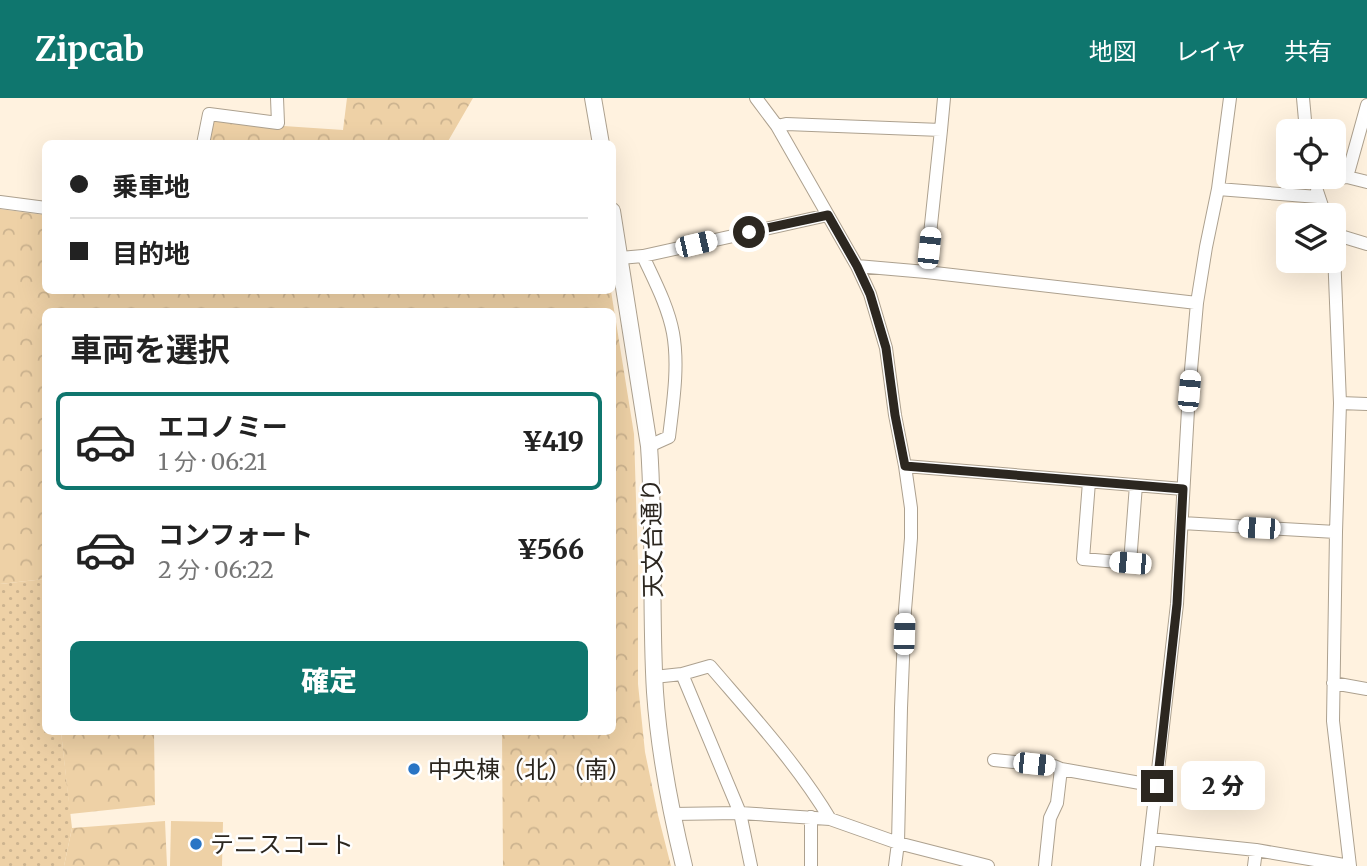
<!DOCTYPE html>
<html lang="ja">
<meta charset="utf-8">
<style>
:root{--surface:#fff;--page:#f6f6f6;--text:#222;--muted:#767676;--line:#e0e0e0;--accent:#0f766e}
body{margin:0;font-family:Merriweather,"Noto Sans JP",serif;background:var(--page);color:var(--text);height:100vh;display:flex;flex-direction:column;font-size:26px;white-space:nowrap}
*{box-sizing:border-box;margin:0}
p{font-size:23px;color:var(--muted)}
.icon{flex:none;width:38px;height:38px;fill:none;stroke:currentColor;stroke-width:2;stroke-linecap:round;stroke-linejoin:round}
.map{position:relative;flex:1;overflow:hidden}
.panel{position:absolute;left:42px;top:210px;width:574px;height:427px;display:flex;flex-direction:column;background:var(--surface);border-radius:10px;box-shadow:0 7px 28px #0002}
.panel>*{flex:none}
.hud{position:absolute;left:42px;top:42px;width:574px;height:154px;border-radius:10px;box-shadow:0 7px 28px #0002;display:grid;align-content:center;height:154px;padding:0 28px;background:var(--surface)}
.controls{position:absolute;left:1276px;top:21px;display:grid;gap:14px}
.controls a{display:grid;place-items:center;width:70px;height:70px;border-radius:10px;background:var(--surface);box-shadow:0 7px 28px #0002;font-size:35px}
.end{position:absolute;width:32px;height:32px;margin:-16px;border:9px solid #2c2720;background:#fff;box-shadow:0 0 0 4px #fff}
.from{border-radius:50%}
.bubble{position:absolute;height:49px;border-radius:10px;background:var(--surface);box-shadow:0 7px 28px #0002;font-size:23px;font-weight:800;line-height:49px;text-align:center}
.car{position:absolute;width:21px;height:42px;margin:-21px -10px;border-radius:9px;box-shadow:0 0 5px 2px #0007;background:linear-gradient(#fff 24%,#345 0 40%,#fff 0 76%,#345 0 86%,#fff 0)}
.hud b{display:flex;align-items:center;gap:24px;height:66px;font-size:26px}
.hud b+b{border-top:2px solid var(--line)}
.hud i{width:18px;height:18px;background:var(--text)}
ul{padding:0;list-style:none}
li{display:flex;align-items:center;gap:21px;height:98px;margin:0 14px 10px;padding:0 14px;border:4px solid transparent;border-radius:10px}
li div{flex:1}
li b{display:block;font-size:26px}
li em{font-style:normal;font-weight:800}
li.active{border-color:var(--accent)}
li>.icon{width:63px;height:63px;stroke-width:1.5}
h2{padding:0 28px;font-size:32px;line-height:84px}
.button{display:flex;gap:14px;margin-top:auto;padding:14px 28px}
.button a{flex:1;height:80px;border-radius:10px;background:var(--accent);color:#fff;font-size:28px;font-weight:800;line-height:80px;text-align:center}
header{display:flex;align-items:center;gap:42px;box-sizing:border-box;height:98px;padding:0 35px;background:var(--accent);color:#fff}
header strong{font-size:33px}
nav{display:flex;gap:38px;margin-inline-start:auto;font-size:24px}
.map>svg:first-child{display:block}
.grass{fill:url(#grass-dots)}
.forest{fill:url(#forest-crowns)}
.pitch{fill:#eed1a6}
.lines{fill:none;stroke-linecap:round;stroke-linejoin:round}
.minor-casing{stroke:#ada18f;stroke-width:14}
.secondary-casing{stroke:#ada18f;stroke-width:18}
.minor{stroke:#fff;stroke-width:12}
.secondary{stroke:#fff;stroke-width:16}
.route{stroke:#2c2720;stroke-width:9}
.poi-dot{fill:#2975c5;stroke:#fff;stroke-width:2.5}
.labels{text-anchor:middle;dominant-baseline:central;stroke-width:5;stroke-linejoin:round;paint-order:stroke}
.street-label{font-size:24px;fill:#2c2720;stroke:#fff}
.poi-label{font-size:24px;fill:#2c2720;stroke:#fff;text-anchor:start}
</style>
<header>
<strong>Zipcab</strong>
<nav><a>地図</a><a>レイヤ</a><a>共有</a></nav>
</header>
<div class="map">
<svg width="1367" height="768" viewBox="0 0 1367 768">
<defs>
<pattern id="grass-dots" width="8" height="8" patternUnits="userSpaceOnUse" patternTransform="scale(1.75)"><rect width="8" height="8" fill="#eed1a6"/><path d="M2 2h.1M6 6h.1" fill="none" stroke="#ccb38f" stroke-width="1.8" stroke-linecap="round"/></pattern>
<pattern id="forest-crowns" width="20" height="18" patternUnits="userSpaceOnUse" patternTransform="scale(1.75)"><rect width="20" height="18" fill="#eed1a6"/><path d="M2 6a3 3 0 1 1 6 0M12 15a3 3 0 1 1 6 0" fill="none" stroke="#ccb38f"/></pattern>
</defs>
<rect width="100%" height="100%" fill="#fff2df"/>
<path class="grass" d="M 45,481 L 46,634 L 61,634 L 72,730 L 64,768 L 0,768 L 0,486 Z"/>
<path class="forest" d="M 347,0 L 473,0 L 447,45 L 206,46 L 211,23 L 343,32 Z
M 0,111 L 45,117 L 46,192 L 611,193 L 634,336 L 638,465 L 638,586 L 645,654 L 658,717 L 671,768 L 503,768 L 502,634 L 612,634 L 612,214 L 46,214 L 45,481 L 0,486 Z
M 61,634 L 154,634 L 155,707 L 70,716 Z
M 165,723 L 167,768 L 64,768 L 72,730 Z"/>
<path class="pitch" d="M 171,723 L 223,724 L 222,768 L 170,768 Z"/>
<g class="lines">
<g class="minor-casing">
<path id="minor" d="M 756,0 L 777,28 L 857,168 L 870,196 L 886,250 L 895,317 L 905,368 L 911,410 L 911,440 L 905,512 L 901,610 L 898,745 L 895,768
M 1303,0 L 1306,33
M 777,28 L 786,26 L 941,32 L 944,0
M 203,46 L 209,16 L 278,25 L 277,0
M 1347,79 L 1367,7
M 1315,83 L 1347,79 L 1367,84
M 1218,91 L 1318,99
M 1317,93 L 1325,117
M 0,104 L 46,110
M 1334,136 L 1367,146
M 1334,154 L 1340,305
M 643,158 C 654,182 668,208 673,235 C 679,268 673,305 669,339 L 649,348
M 620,160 L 643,158 L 828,117
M 857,168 L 926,174 L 1197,205
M 926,174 L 941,32
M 905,368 L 1183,391
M 1089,384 L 1083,461 L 1130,465 L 1136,387
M 1182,425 L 1336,434
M 682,576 L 740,715 L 751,768
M 654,579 L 682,576 L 710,568 C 752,617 797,666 830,721
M 1333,585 L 1367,591
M 994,662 L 1054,668 L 1061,671 L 1157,688
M 671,716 L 740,715 L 830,721 L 898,745 L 988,768
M 811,719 L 811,768
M 1150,741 L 1256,752 L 1350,768 L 1333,623 L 1336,434 L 1340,305 L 1367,306
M 1045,768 L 1050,720 L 1057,705 L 1061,671
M 1147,768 L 1177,506 L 1189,294 L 1197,205 L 1206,149 L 1218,91 L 1230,0
M 1254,768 L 1256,752"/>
</g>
<g class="secondary-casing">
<path id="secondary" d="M 593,0 L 601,46
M 612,113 L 649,348 C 655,430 650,512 655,594 C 659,653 670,710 684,768"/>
</g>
<use href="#minor" class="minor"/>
<use href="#secondary" class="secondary"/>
</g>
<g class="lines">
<path class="route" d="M 749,134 L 828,117 L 857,168 L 870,196 L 886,250 L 895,317 L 905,368 L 1183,391 L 1177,506 L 1157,688"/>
</g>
<g class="poi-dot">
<circle cx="414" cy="671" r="7"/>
<circle cx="196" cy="746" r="7"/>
</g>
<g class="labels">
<g class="street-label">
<text transform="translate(652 440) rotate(-91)">天文台通り</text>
</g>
<g class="poi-label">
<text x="428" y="671">中央棟（北）（南）</text>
<text x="210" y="746">テニスコート</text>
</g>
</g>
</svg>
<div class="controls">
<a><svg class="icon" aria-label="locate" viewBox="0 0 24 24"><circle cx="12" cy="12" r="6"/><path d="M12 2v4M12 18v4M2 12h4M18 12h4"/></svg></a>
<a><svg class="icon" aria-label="layers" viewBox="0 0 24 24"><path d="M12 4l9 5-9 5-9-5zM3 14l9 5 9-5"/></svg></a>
</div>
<i class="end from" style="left:749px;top:134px"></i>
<i class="end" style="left:1157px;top:688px"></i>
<div class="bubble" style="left:1181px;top:663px;width:84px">2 分</div>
<i class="car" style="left:696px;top:146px;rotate:77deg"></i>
<i class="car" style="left:929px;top:150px;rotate:6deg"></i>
<i class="car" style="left:1189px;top:293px;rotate:5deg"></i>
<i class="car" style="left:1259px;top:430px;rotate:273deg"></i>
<i class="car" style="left:1130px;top:465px;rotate:275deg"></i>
<i class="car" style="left:904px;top:536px;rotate:2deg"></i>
<i class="car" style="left:1034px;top:666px;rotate:96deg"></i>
<div class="hud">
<b><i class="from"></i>乗車地</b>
<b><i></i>目的地</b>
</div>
<section class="panel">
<h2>車両を選択</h2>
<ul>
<li class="active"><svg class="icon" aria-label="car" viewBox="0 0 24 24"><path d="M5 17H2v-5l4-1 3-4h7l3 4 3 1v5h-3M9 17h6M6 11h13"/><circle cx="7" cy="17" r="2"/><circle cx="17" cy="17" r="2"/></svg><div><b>エコノミー</b><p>1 分 · 06:21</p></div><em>¥419</em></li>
<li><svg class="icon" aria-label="car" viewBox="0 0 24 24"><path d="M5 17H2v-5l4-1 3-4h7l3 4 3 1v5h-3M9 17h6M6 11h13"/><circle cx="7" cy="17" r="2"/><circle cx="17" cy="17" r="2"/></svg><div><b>コンフォート</b><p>2 分 · 06:22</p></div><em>¥566</em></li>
</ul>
<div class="button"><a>確定</a></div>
</section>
</div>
